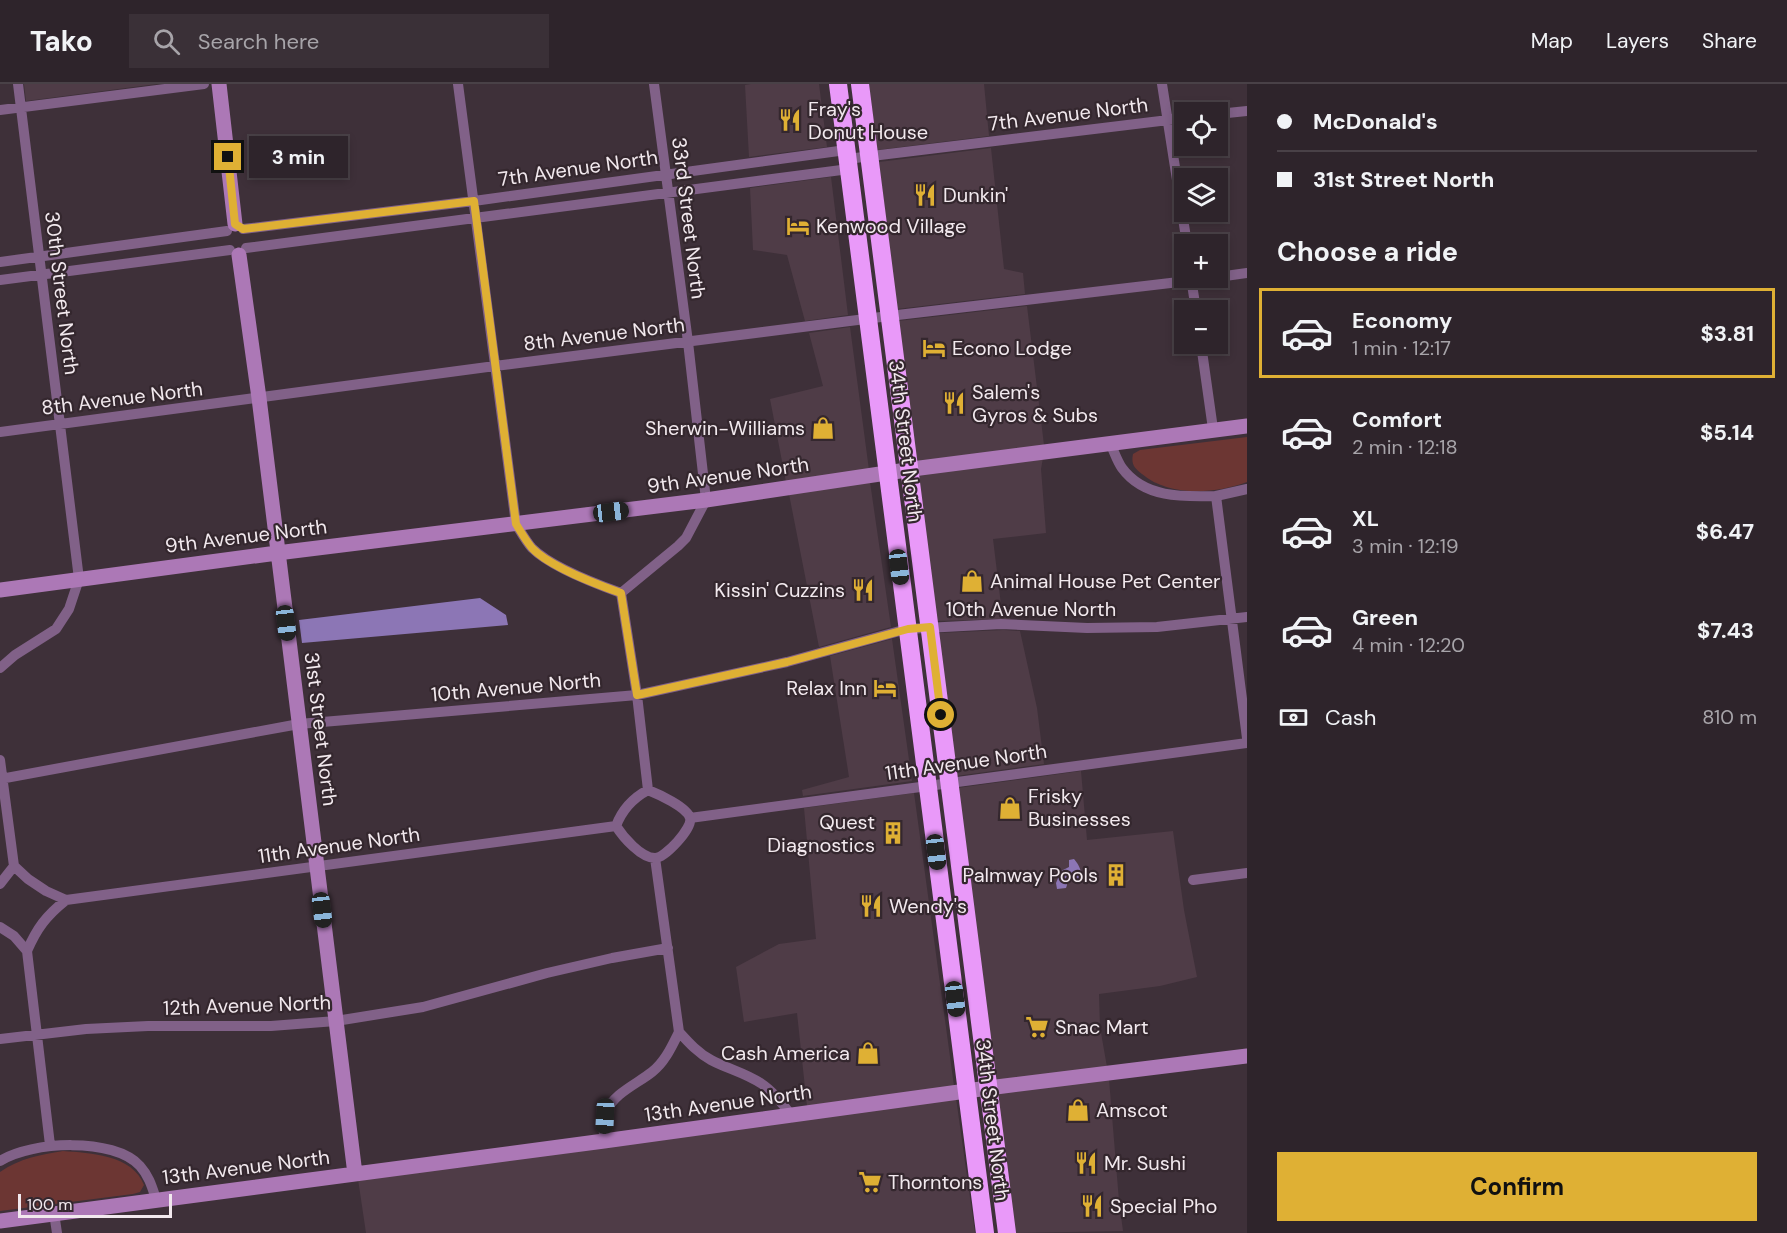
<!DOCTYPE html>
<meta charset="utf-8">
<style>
:root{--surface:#2e242b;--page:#3a3037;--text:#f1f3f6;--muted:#a7a4a9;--line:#494147;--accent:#dfb034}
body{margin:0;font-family:"DM Sans",sans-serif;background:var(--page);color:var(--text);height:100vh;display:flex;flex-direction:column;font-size:22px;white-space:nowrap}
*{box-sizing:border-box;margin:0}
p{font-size:20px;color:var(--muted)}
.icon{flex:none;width:33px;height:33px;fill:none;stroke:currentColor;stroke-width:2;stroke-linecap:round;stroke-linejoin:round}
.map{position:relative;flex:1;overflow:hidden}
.sheet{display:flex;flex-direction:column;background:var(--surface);width:540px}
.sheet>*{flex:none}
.guide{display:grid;align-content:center;height:132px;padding:0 30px;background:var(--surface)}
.tools{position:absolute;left:1174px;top:18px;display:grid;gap:12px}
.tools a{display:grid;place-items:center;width:54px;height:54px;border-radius:0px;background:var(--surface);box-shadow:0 3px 9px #0003,0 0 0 2px var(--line);font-size:30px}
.scale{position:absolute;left:18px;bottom:15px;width:154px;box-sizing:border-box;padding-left:6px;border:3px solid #f2e9ee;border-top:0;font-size:16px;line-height:21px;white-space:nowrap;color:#f2e9ee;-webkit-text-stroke:4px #34272e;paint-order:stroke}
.end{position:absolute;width:27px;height:27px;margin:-14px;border:8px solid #dfb034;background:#111;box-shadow:0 0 0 3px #111}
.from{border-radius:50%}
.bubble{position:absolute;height:42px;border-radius:0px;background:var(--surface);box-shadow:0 3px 9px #0003,0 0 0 2px var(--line);font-size:20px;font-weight:700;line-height:42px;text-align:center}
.car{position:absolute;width:18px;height:36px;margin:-18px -9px;border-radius:8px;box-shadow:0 0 4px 2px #0007;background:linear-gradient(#222 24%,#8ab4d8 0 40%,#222 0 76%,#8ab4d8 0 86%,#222 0)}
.guide b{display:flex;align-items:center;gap:21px;height:57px;font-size:22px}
.guide b+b{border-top:2px solid var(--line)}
.guide i{width:15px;height:15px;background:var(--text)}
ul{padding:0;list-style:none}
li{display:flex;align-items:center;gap:18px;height:90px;margin:0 12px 9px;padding:0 18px;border:3px solid transparent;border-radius:0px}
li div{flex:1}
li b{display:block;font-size:22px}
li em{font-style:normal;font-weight:700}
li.current{border-color:var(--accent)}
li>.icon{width:54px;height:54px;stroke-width:1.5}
h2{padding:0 30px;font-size:27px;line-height:72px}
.pay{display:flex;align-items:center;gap:15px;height:66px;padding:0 30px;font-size:22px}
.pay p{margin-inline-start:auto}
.primary-button{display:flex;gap:12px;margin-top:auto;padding:12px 30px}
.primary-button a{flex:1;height:69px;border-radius:0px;background:var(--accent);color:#111;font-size:24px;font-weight:700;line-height:69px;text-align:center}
header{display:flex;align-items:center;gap:36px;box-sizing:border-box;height:84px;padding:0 30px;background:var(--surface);border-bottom:2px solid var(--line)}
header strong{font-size:28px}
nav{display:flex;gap:33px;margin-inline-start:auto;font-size:21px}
.search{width:420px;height:54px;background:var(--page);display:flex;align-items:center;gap:15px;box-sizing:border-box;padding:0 21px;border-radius:0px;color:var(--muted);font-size:22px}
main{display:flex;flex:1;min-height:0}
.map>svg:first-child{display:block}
.built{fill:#4f3c47}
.green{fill:#6c3633}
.water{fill:#8c76b5}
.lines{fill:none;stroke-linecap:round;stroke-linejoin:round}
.street{stroke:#816188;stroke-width:10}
.secondary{stroke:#ac78b6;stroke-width:15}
.highway{stroke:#e999f9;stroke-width:18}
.route{stroke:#dfb034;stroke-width:8}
.labels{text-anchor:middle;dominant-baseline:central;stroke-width:4.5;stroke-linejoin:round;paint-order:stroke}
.poi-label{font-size:20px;fill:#f2e9ee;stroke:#34272e;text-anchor:start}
.street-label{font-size:20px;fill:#f2e9ee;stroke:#34272e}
</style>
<header>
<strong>Tako</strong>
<div class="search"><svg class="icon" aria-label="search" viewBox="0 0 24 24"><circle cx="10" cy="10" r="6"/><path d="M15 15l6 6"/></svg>Search here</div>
<nav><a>Map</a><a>Layers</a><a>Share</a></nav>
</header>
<main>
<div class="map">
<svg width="1247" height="1149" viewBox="0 0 1247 1149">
<rect width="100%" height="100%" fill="#3e3039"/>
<path class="built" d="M 24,0 L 157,0 L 26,17 Z
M 751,0 L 819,0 L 827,63 L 749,73 L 745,1 Z
M 869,0 L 984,0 L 989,52 L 877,66 Z
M 991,64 L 1004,185 L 1023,189 L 1025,210 L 897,225 L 879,78 Z
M 831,93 L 848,231 L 805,237 L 787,171 L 753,166 L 750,104 Z
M 1027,222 L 1044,361 L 916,379 L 898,237 Z
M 850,243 L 869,386 L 786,398 L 770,315 L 823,302 L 809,249 Z
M 1043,374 L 1041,385 L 1046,449 L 993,455 L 1002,529 L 1011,535 L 936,537 L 918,391 Z
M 870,398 L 891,543 L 819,563 L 789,410 Z
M 1004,546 L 1020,547 L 1037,624 L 1044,680 L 956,692 L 938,549 Z
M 892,555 L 912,697 L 803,712 L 802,706 L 849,693 L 830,572 Z
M 1081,687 L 1087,756 L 1173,747 L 1184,826 L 1197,893 L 1160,902 L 1099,910 L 1100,943 L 1107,983 L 994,997 L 957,704 Z
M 914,709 L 954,1002 L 807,1022 L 797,929 L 744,938 L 736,883 L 779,860 L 816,855 L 804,724 Z
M 1109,995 L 1119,1117 L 1123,1147 L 1014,1149 L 996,1009 Z
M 956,1014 L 975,1149 L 366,1149 L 358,1095 L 789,1037 L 791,1039 L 793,1037 Z"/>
<path class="green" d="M 1247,353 L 1247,398 C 1215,410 1169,413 1142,390 C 1134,384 1131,380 1133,370 L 1140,366 Z
M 63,1067 C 90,1069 133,1071 144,1101 L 140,1108 L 133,1110 L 0,1127 L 0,1088 C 20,1074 40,1071 63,1067 Z"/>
<path class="water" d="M 480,514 L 506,531 L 508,541 L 302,559 L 299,536 Z
M 1074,775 C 1079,781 1083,788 1080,795 L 1075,796 L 1072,791 L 1068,790 L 1066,794 L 1067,801 L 1066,804 L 1057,805 L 1056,799 L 1061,787 L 1069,783 L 1069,776 Z"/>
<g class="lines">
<path class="street" d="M 458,0 L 516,440 C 521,448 526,457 532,464 C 550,482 596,500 621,509 L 678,462 L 686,454 L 706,416 L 688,258 L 654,0
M 1162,0 L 1187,160
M 0,26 L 204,0
M 1218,30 L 1247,27
M 847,75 L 1185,34
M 243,145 L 474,117 L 846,66
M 246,164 L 849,85
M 0,178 L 227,147
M 1218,193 L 1247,189
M 1191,194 L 1196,226
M 0,196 L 230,166
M 1201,260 L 1213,345
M 0,348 L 495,282 L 889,232 L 1213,194
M 1110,359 C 1114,367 1117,377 1122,384 C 1144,414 1182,413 1216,412
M 1247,405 L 1216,412 L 1247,654
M 621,509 L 637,611 L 648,706
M 0,584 L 15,571 L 56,545 L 69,525 L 79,495 L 18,0
M 0,676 L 14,782 L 28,795 L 46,807 L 66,816
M 0,695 L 299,640 L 637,611 L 787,578 L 907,545 L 1001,540 L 1087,544 L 1157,543 L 1247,533
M 648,706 C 658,710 687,723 690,734 C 693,744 665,774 655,774 C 641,774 623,753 616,742 C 622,726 633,714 648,706 Z
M 690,734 L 1247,659
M 655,774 L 679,948 C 689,959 698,969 711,976 C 728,985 746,989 762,1000 C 774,1008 783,1020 791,1031
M 1193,796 L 1247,789
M 0,800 L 14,782
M 0,843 L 14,852 L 27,867
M 0,955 L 86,945 L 148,942 L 271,942 L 336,937 L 423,923 L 547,889 L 612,874 L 668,864
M 604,1057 C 604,1048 603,1036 606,1028 C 614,1009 637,1000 652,988 C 665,978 672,962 679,948
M 50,1061 L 27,867 C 37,844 46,832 66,816 L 616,742
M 0,1077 C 31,1057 114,1053 140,1082 C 149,1092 152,1103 156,1115
M 54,1129 L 57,1149"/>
<path class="secondary" d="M 219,0 L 235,140
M 239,171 L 259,314 L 355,1090
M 0,506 L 277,469 L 706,416 L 920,384 L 1247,342
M 0,1137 L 604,1057 L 988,1004 L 1247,972"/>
<path class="highway" d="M 838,0 L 985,1149
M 860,0 L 1007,1149"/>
</g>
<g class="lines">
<path class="route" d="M 228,73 L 235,140 L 243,145 L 474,117 L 516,440 C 521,448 526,457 532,464 C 550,483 596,500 621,509 L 637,611 L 787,578 L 908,545 L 930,543 L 941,631"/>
</g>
<defs>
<g id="restaurant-bare" transform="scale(1.8)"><path d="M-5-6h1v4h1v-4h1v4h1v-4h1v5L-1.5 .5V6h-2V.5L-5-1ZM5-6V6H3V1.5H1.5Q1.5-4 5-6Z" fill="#dfb034" stroke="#34272e" stroke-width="2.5" paint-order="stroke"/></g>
<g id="hotel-bare" transform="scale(1.8)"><path d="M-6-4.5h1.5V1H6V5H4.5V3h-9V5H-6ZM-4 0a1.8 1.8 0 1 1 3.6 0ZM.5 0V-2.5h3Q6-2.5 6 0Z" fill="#dfb034" stroke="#34272e" stroke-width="2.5" paint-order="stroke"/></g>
<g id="shop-bare" transform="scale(1.8)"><path d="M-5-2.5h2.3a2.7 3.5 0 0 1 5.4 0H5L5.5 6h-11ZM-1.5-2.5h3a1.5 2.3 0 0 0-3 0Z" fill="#dfb034" stroke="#34272e" stroke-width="2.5" paint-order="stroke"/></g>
<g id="building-bare" transform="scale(1.8)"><path d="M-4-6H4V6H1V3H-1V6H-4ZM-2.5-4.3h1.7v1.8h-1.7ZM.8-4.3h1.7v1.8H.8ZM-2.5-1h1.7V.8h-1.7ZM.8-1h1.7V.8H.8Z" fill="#dfb034" stroke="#34272e" stroke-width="2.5" paint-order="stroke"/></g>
<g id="supermarket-bare" transform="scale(1.8)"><path d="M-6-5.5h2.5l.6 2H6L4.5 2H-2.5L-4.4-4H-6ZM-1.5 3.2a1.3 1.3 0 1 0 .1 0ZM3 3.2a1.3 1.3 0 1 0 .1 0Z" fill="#dfb034" stroke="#34272e" stroke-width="2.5" paint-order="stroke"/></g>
</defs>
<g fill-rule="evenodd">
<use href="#restaurant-bare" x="790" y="36"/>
<use href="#restaurant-bare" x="925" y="111"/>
<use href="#hotel-bare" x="798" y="142"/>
<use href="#hotel-bare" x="934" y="264"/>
<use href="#restaurant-bare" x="954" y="319"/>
<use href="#shop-bare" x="823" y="344"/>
<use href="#shop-bare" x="972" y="497"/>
<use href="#restaurant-bare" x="863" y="506"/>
<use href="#hotel-bare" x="885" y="604"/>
<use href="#shop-bare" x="1010" y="724"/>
<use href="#building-bare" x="893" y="749"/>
<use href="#building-bare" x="1116" y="791"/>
<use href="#restaurant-bare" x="871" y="822"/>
<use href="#supermarket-bare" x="1037" y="943"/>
<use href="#shop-bare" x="868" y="969"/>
<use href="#shop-bare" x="1078" y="1026"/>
<use href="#restaurant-bare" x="1086" y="1079"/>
<use href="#supermarket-bare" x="870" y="1098"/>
<use href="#restaurant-bare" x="1092" y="1122"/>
</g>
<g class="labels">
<g class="poi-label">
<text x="808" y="25">Fray's<tspan x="808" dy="23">Donut House</tspan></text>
<text x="943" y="111">Dunkin'</text>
<text x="816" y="142">Kenwood Village</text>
<text x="952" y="264">Econo Lodge</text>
<text x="972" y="308">Salem's<tspan x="972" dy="23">Gyros &amp; Subs</tspan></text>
<text x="805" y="344" text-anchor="end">Sherwin-Williams</text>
<text x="990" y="497">Animal House Pet Center</text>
<text x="845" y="506" text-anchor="end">Kissin' Cuzzins</text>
<text x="867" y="604" text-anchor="end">Relax Inn</text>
<text x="1028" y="712">Frisky<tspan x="1028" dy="23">Businesses</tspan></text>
<text x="875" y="738" text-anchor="end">Quest<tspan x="875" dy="23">Diagnostics</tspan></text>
<text x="1098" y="791" text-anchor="end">Palmway Pools</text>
<text x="889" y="822">Wendy's</text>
<text x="1055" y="943">Snac Mart</text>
<text x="850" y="969" text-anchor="end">Cash America</text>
<text x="1096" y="1026">Amscot</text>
<text x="1104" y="1079">Mr. Sushi</text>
<text x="888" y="1098">Thorntons</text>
<text x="1110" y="1122">Special Pho</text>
</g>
<g class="street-label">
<text transform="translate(1068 30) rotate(-7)">7th Avenue North</text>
<text transform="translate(578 84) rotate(-8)">7th Avenue North</text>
<text transform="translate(689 134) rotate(83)">33rd Street North</text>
<text transform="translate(62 209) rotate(83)">30th Street North</text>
<text transform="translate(604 250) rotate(-7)">8th Avenue North</text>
<text transform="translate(122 314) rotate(-7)">8th Avenue North</text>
<text transform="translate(906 357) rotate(83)">34th Street North</text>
<text transform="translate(728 391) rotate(-8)">9th Avenue North</text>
<text transform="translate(246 452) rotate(-7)">9th Avenue North</text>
<text x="1031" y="525">10th Avenue North</text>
<text transform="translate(516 603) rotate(-5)">10th Avenue North</text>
<text transform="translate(321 645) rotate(83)">31st Street North</text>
<text transform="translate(966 678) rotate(-8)">11th Avenue North</text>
<text transform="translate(339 761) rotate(-8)">11th Avenue North</text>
<text transform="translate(247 921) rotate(-2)">12th Avenue North</text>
<text transform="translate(728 1019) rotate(-8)">13th Avenue North</text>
<text transform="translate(993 1036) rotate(83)">34th Street North</text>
<text transform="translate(246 1083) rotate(-7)">13th Avenue North</text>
</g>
</g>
</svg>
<div class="tools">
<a><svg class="icon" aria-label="locate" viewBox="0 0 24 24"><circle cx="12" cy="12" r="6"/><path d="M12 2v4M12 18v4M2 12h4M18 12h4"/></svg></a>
<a><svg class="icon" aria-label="layers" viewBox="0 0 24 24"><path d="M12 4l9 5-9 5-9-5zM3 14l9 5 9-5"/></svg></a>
<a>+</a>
<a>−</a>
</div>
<div class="scale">100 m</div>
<i class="end from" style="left:941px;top:631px"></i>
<i class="end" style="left:228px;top:73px"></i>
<div class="bubble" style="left:249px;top:52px;width:99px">3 min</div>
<i class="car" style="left:611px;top:428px;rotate:83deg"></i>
<i class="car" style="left:899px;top:483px;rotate:173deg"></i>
<i class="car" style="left:286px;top:539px;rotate:173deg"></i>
<i class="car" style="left:936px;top:768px;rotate:173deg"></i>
<i class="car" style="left:322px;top:826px;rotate:173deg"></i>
<i class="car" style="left:955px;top:915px;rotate:173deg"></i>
<i class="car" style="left:605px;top:1032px;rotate:183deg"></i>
</div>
<section class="sheet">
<div class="guide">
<b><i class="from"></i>McDonald's</b>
<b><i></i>31st Street North</b>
</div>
<h2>Choose a ride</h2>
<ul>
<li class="current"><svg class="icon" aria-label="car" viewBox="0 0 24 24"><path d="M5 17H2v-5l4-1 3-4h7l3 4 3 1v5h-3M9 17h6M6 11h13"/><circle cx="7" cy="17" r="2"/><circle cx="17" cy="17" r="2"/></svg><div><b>Economy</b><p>1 min · 12:17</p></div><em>$3.81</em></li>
<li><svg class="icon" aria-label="car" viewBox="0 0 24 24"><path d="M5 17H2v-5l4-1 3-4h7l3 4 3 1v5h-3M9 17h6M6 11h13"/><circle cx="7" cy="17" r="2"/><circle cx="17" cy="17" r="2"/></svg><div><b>Comfort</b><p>2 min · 12:18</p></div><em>$5.14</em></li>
<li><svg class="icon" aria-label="car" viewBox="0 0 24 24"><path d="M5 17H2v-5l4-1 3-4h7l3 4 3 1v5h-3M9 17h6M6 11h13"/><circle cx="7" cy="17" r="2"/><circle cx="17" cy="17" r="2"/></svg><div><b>XL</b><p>3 min · 12:19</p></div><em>$6.47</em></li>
<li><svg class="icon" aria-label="car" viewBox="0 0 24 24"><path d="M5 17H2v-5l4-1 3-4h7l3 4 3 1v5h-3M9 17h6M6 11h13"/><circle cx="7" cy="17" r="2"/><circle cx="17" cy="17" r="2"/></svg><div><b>Green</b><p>4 min · 12:20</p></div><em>$7.43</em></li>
</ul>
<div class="pay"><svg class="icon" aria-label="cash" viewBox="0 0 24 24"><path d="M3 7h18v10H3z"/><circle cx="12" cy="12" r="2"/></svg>Cash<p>810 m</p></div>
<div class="primary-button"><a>Confirm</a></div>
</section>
</main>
